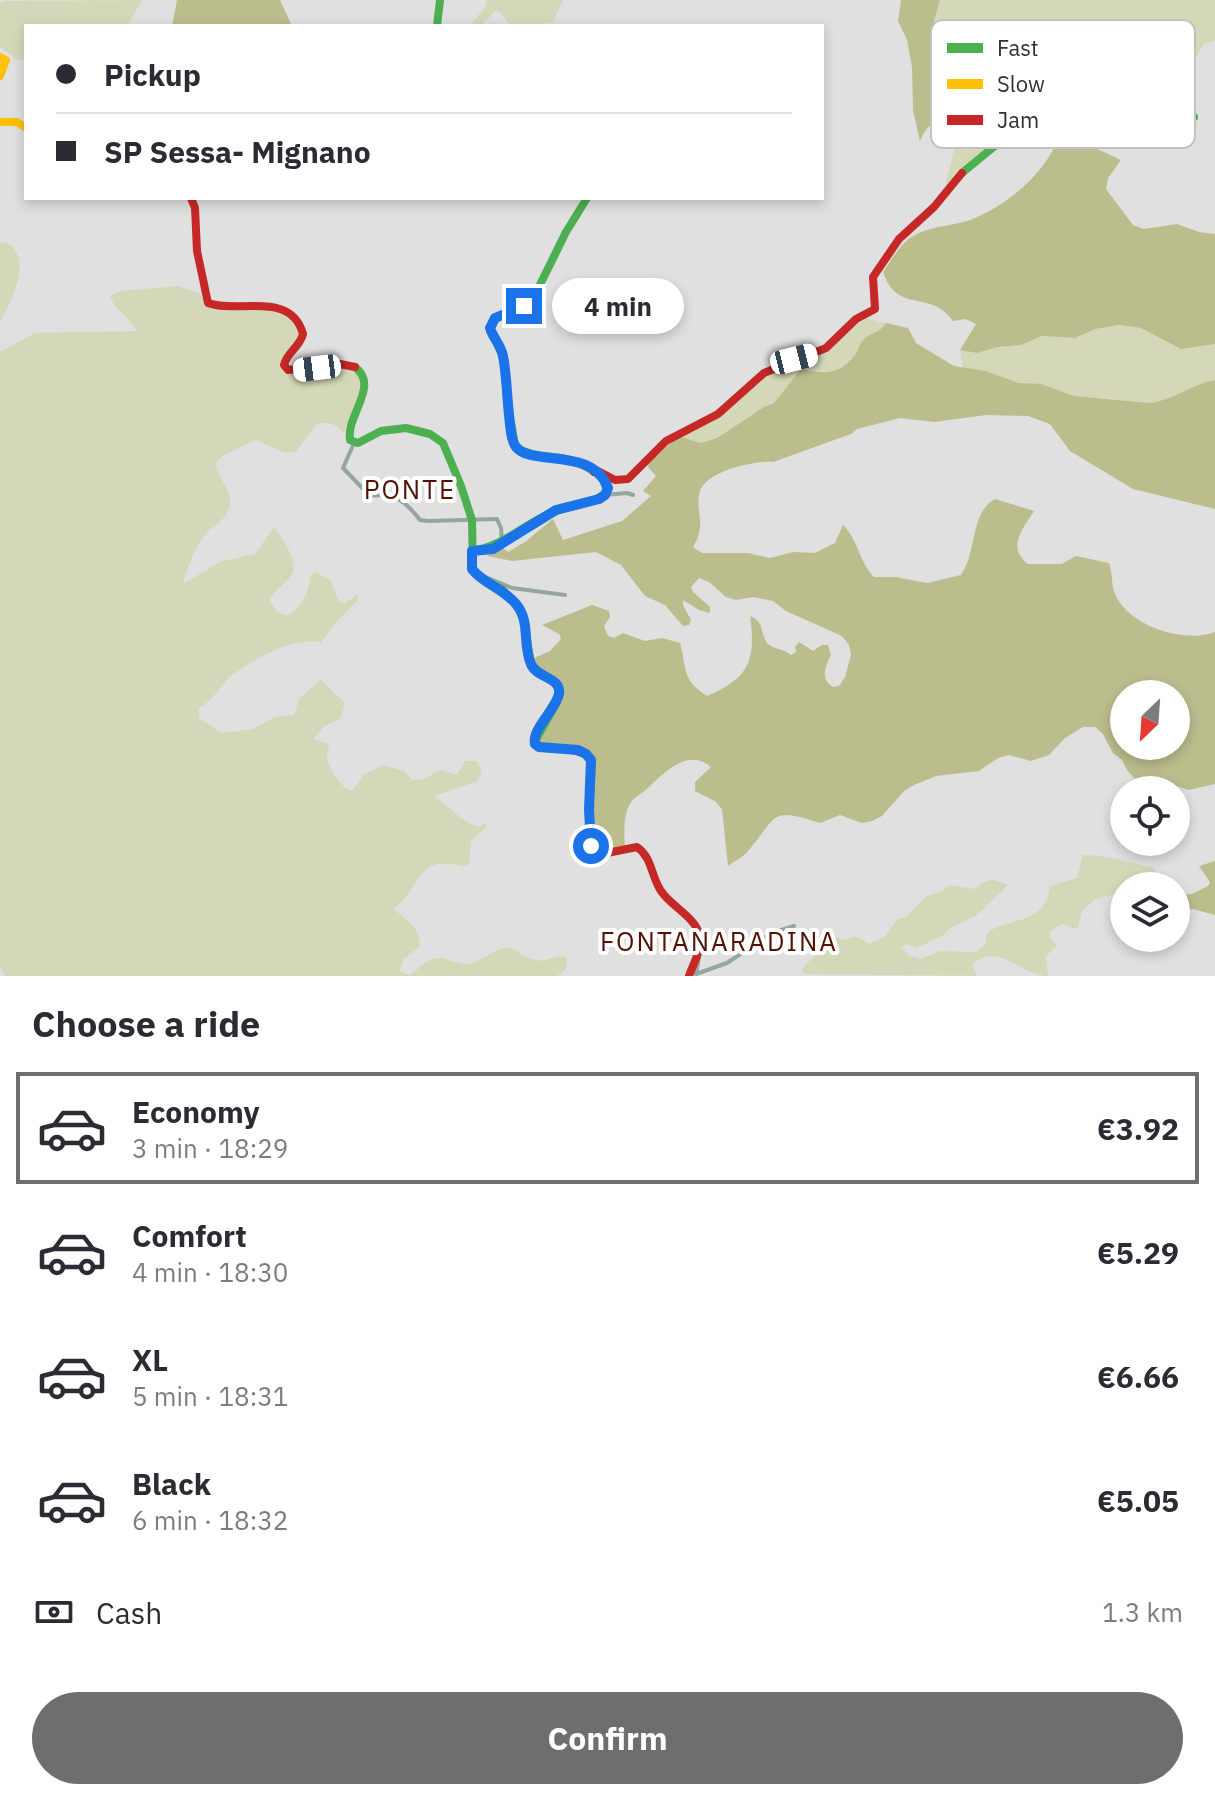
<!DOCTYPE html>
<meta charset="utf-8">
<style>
:root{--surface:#fff;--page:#f7f7f7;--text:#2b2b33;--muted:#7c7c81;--line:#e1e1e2;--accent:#6d6e6d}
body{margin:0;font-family:"IBM Plex Sans",sans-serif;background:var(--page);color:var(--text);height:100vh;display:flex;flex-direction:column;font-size:30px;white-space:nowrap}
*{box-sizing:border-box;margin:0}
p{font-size:26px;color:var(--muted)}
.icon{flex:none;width:44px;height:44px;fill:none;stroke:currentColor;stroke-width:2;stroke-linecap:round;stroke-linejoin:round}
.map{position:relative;height:976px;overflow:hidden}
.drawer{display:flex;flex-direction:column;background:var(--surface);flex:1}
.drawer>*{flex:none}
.banner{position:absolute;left:24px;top:24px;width:800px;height:176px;border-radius:0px;box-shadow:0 4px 12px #0003;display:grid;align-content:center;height:176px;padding:0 32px;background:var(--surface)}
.needle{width:52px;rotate:205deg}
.fabs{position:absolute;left:1110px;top:680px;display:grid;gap:16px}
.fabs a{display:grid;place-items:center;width:80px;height:80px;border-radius:50%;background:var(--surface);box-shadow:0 4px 12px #0003;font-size:40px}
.end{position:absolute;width:36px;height:36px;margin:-18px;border:10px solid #1a73e8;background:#fff;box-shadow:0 0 0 4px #fff}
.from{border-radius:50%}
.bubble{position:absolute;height:56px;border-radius:28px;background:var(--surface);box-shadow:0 4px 12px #0003;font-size:26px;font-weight:800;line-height:56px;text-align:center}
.car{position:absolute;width:24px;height:48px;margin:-24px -12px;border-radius:10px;box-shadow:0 0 6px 2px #0007;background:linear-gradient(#fff 24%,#345 0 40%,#fff 0 76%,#345 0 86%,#fff 0)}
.banner b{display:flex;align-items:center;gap:28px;height:76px;font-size:30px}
.banner b+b{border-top:2px solid var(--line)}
.banner i{width:20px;height:20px;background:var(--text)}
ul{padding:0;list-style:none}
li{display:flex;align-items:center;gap:24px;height:112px;margin:0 16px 12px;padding:0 16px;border:4px solid transparent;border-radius:0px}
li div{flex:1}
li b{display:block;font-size:30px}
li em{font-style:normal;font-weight:800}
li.active{border-color:var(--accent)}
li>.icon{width:72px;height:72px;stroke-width:1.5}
h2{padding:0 32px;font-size:36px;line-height:96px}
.pay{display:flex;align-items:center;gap:20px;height:88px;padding:0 32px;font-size:30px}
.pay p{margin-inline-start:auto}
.cta{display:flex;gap:16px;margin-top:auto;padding:16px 32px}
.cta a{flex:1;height:92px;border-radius:48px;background:var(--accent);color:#fff;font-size:32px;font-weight:800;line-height:92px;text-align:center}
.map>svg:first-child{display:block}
.green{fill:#d5d8b8}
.forest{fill:#bbbd8d;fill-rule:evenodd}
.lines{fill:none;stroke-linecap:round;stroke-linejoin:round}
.street{stroke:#96a4a3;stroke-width:4}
.fast{stroke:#4caf50;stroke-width:8}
.slow{stroke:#ffc107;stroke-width:8}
.jam{stroke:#c62828;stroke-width:8}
.route{stroke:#1a73e8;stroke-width:10}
.labels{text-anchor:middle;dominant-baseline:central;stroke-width:8;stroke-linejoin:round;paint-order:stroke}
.quarter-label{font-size:26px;letter-spacing:2px;fill:#541205;stroke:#fff}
.key{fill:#fff;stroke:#c1c1c1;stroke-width:2}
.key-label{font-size:22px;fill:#2f302f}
</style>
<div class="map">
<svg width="1215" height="976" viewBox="0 0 1215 976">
<rect width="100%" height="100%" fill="#dfe0df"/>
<path class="green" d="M 142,0 L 129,23 L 123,26 L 26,26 L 26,59 L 17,60 L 0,47 L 0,3 L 5,1 Z
M 486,0 L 563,0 L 553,22 L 511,26 L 501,13 L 495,11 L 481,26 L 470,26 L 487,4 Z
M 940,0 L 1215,0 L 1215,41 L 1204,44 L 1192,64 L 1181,74 L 1170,69 L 1153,89 L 1143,94 L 1137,110 L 1138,123 C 1117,118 1081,104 1061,103 C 1028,101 969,167 944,190 L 956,143 L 961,133 L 970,131 L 981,136 L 1010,118 L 1008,105 L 992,93 C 1003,59 953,47 932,29 Z
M 4,242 C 35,255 12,301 0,322 L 0,243 Z
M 177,286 L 199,293 L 211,309 C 243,315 285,294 300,335 L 282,359 L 285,371 L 295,375 L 351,368 L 361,375 L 363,382 L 344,433 C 335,423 328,421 315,425 L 296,452 L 284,452 L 255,440 L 224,455 L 216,462 C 216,480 232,486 230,503 C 229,521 208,527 200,542 C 193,555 186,570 183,584 L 222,561 L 255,554 L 274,527 C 282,538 299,561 292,575 C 289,579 274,593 269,599 L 276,611 L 286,616 C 303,610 308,591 311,575 L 316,572 L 331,581 L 339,602 L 345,603 L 358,594 L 358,600 L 334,624 L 321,643 C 296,634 250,661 230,677 C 218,688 214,700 199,708 L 199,718 L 222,733 L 253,729 L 275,717 L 294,715 L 299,699 L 320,680 C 330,686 335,697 345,702 L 341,718 L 325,726 L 313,739 L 329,744 C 329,748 327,753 327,757 C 329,769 341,788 352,791 L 363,775 L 383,765 L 404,771 L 412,780 C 426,780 430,775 441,770 L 457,775 L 465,761 L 477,761 L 482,771 L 478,781 L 434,796 L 469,824 L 480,827 L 486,822 L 487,826 L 471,841 L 469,864 L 464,867 C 415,853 424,885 394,909 C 407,921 420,927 420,946 L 403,960 L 400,971 L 409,975 C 419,970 424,960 436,958 C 448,957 460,967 473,963 C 485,959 494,948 508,948 C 519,949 525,959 536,960 C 548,962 555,955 567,957 L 566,969 L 557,976 L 5,976 L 0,966 L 0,352 L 35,333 L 136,331 C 130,316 115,311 110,296 L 120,291 Z
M 862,317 L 886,323 C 881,332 873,333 865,339 C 860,344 859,350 855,355 C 838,377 823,372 801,369 L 774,403 L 764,407 L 717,438 L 701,443 L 678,436 L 728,410 L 765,375 L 831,349 Z
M 1119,325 L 1141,328 L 1181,349 L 1215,344 L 1215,380 C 1192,384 1174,400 1150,403 L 1074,396 L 1042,384 L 1019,384 L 986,371 L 963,368 L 960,350 L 977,353 L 998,347 L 1021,345 L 1042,336 L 1075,338 L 1095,329 Z
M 1083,855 C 1108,855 1130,863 1154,868 L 1160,883 L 1159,886 L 1124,886 L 1116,893 L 1094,900 L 1082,911 L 1078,928 L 1073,929 L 1063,923 L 1049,932 L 1050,937 L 1057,946 L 1046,956 L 1048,976 C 1020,976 999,940 972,965 L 977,976 L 803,974 L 802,969 L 833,936 L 844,940 L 855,936 L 869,944 L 884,937 L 897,920 L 907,916 L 927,896 L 937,893 L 951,885 L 973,889 C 991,879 988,877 1008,885 L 977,915 L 950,928 L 942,936 L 916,948 L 906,944 L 902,948 L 909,956 L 920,959 L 941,951 L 976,952 L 985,945 L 987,934 L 991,930 C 1018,917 1045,922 1050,886 L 1077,878 Z"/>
<path class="forest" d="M 177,0 L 280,0 L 292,26 L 172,26 Z
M 901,0 L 940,0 L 932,29 L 988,64 L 996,72 L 992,93 L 981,86 C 972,93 969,103 960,110 C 943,124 931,115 920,141 L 913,110 L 912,67 L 907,40 L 898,21 Z
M 1056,144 L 1097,149 L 1121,160 L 1108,178 L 1106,189 L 1133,225 L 1144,229 L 1177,224 L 1199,232 L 1215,234 L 1215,344 L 1181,349 L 1141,328 L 1119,325 L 1095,329 L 1075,338 L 1042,336 L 1021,345 L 998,347 L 977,353 L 960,350 L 976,324 L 966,319 L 953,321 C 934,294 910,308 892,289 C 888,285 885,277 883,272 C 891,261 899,246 910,238 C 929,225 954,227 975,218 C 1008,204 1041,176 1056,144 Z
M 886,323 L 908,328 L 916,343 L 954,366 L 986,371 L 1019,383 L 1042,384 L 1074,396 L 1150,403 C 1174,400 1192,384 1215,380 L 1215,509 L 1133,489 L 1070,451 L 1050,424 L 1028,416 L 986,415 L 934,422 L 900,418 L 857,429 L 851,434 L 773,462 C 755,460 706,471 700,491 C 694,512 708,522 693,547 L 702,553 L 748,553 L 770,558 L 793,552 L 815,553 L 835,543 L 843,525 C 858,539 859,562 874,577 L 896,577 L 927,583 L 961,575 C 977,553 970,512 995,499 L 1034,511 C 1023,529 1006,546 1028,564 L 1062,564 L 1076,556 L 1109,563 C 1113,574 1111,585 1115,594 C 1128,626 1185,644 1215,632 L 1215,784 L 1189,790 L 1166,783 L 1144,782 L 1134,778 L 1127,770 L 1122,760 L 1113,753 L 1103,734 L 1095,727 L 1083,727 L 1065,738 L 1049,755 L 1031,761 L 1009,755 L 998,758 L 979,771 L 936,776 L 914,785 L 904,791 L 882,816 L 872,821 L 862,823 L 840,815 L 820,823 C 769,806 778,816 748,851 C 743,858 734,861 728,866 L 722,809 L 715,801 L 695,791 L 695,782 L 711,767 C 689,748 665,771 648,788 C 642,794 634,796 630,804 C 623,815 624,835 625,847 L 602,852 L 593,847 L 592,840 L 595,766 L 590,754 L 541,745 L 537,740 C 545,722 565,705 560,684 C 550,677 534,672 534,658 L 550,651 L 561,639 L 559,634 L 542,625 L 592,605 L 609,611 L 610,617 L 604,626 L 608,636 L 614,638 L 623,633 L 645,641 L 662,638 L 680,643 C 687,670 682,680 707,696 C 750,678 756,659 750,616 C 766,622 759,634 768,644 C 772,649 783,648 791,655 L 796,652 L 795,647 L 799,642 L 813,651 L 822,645 L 828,645 L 831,655 C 825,667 820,679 833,687 L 839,686 L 845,677 L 851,655 L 849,645 L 842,636 L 786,611 L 773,601 L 753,597 L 736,600 L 726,597 L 709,582 L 699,578 L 691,587 L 693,592 L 710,607 L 710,613 L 699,610 L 683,600 L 683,605 L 691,620 L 689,625 L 683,626 L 665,605 L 645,596 L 621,565 L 596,552 L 512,561 L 487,556 L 502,547 L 508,552 L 525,542 L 553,519 L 563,540 L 622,521 L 651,496 L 643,491 L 656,476 L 648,467 L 649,463 L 678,436 L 701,443 L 717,438 L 764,407 L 774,403 L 801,369 C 823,373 838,377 855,355 C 859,350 859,343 865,338 C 873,332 881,332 886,323 ZM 1124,694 L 1176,694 L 1176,746 L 1124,746 Z
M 1215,861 L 1215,915 L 1193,909 L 1176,910 L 1176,896 L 1192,894 L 1208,886 L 1210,882 L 1199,866 Z"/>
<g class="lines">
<path class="street" d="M 354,443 L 343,468 L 370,496 C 395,492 406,502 420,520 L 428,521 L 497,519 L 501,528 L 502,542
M 605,495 L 627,493 L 633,495
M 481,575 L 512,588 L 565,595
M 696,974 L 727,963 L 772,933 L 794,926
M 696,974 L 701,947"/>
<path class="fast" d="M 437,26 L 440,0
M 962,173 L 1037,111 L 1057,105 L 1075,106 L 1138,125 L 1155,125 L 1194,117
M 355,367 C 380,386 346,415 350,440 L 358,443 L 381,431 L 406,428 L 430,434 L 443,443 L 461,486 L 472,520 L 473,569 L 480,577 L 502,589 L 518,606 L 524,620 L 531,665 L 537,672 L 554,681 L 559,688 L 557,702 L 534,743 L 539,747 L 572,750
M 472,551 C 504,546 524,524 553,512 C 571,505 592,505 607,492 L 603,478 C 590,468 577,460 560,458 C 544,455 529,457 515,446 L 507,399 L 504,359 L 490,328 L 495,318 L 511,313 L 532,301 L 566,232 L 587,198"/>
<path class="slow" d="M 0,57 L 6,60 L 0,76
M 0,122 L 17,122 L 26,128"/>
<path class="jam" d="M 191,198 L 195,208 L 197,251 L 208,303 C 238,314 291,290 303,334 C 300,347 287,352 284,365 L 288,370 L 340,364 L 355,367
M 594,472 L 598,471 L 615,480 L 628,479 L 666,441 L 718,414 L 764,373 L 826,348 L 856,319 L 875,309 L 873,277 L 899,239 L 934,207 L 962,173
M 572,750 L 586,754 L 591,760 L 589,810 L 592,848 L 602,854 L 637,847 C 652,857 651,876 661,891 C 671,906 693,916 699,933 C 704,946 693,964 689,976"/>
</g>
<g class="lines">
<path class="route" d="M 524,306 L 495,318 L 490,328 C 493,338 501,345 503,356 C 507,376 507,402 510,424 C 511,431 511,441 516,447 C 532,467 592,446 608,488 L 605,495 L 599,499 L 556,510 L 493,549 L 472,551 L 472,569 C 482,583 503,588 516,604 C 531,622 522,644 531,664 C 536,678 562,677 559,694 C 555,711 532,728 535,744 L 539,747 L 578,750 L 586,754 L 591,760 L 589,810 L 591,846"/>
</g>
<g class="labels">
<g class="quarter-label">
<text x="410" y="489">PONTE</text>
<text x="719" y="941">FONTANARADINA</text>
</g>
</g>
<rect x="931" y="20" width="264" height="128" rx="12" class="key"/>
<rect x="947" y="43" width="36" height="10" fill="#4caf50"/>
<rect x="947" y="79" width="36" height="10" fill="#ffc107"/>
<rect x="947" y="115" width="36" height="10" fill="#c62828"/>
<g class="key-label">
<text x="997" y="56">Fast</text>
<text x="997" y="92">Slow</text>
<text x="997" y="128">Jam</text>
</g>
</svg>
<div class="fabs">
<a><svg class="needle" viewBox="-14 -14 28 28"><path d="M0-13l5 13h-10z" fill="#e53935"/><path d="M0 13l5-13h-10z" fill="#7c7c81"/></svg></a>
<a><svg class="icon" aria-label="locate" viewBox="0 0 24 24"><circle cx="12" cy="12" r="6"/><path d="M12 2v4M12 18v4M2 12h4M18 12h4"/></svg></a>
<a><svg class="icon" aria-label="layers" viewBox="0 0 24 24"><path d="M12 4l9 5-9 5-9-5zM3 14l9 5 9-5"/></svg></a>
</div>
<i class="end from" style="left:591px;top:846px"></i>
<i class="end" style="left:524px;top:306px"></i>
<div class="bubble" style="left:552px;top:278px;width:132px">4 min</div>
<i class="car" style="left:794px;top:359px;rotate:76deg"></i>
<i class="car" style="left:317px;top:368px;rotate:263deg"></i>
<div class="banner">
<b><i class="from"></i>Pickup</b>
<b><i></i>SP Sessa- Mignano</b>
</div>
</div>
<section class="drawer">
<h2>Choose a ride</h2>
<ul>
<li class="active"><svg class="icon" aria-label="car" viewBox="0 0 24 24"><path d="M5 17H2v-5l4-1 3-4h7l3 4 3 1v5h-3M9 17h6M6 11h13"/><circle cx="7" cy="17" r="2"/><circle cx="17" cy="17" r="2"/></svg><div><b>Economy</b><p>3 min · 18:29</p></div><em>€3.92</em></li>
<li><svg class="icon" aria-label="car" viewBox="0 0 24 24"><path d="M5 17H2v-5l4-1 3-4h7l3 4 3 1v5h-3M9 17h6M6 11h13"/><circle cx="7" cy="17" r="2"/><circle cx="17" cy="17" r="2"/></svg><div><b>Comfort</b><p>4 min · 18:30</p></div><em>€5.29</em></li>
<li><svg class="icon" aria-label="car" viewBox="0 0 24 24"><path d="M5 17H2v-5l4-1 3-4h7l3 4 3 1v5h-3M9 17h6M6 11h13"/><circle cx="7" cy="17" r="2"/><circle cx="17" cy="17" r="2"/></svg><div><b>XL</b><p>5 min · 18:31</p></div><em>€6.66</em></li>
<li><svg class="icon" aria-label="car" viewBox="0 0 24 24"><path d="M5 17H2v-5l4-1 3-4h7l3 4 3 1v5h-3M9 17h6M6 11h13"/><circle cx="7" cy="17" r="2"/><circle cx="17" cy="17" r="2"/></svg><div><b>Black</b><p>6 min · 18:32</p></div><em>€5.05</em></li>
</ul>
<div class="pay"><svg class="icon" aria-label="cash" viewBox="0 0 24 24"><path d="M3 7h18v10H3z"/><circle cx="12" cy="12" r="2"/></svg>Cash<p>1.3 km</p></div>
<div class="cta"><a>Confirm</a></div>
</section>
